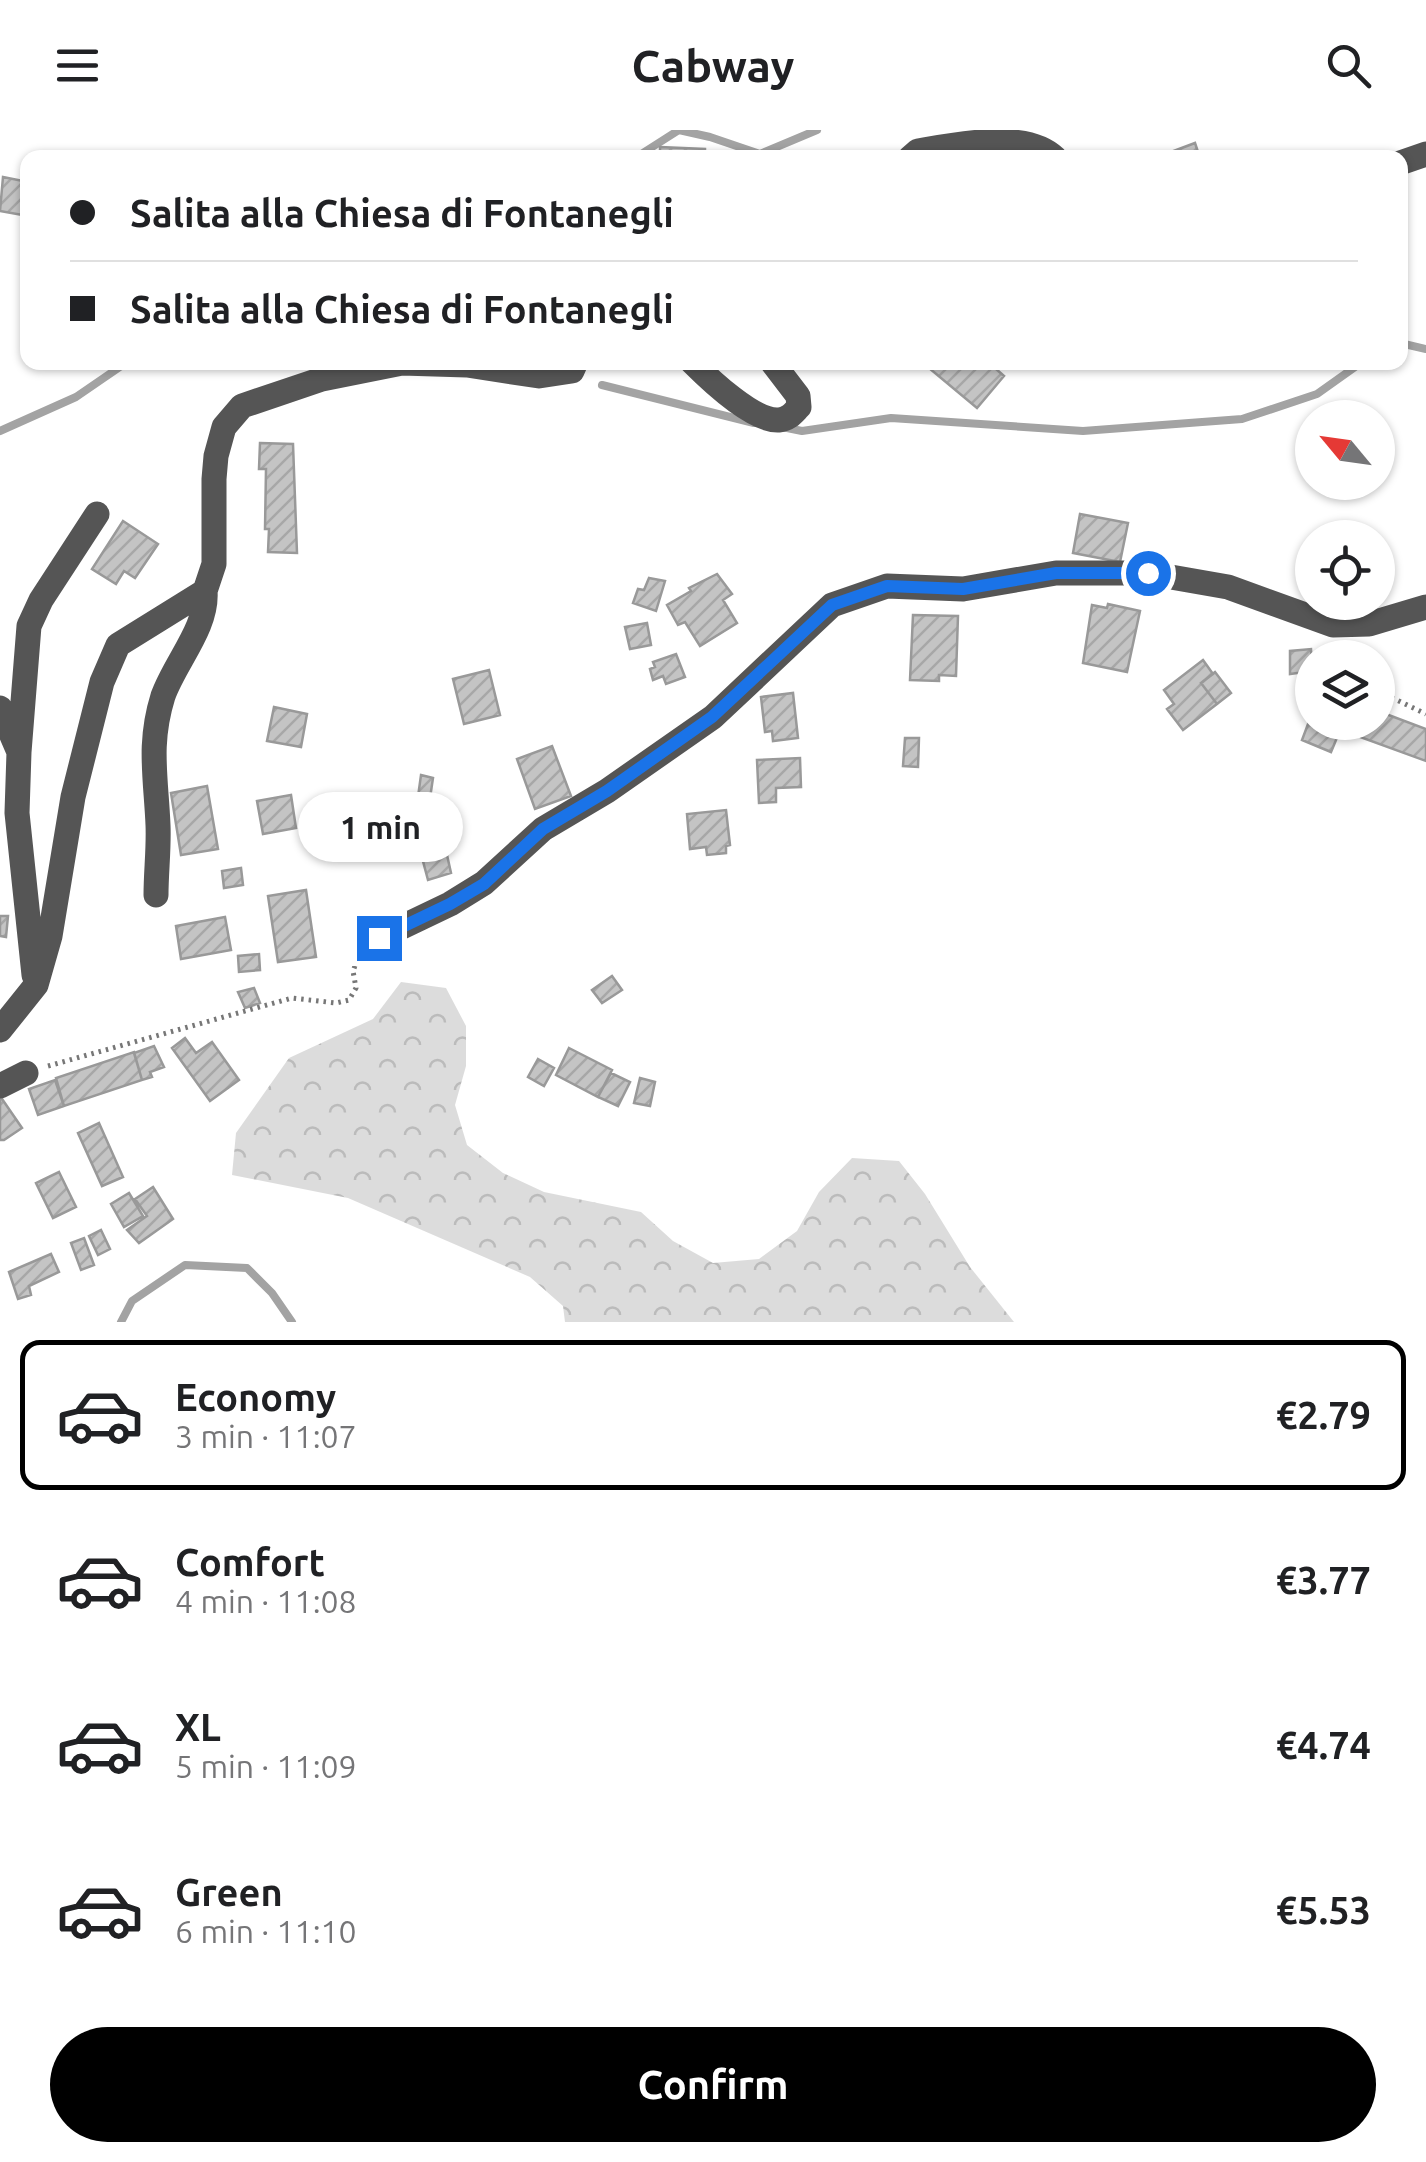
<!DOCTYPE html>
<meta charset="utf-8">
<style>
:root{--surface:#fff;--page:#f2f2f2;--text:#202124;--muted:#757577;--line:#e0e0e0;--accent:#000}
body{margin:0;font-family:Ubuntu,sans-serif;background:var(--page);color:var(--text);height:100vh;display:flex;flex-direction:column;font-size:38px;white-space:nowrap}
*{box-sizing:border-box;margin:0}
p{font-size:32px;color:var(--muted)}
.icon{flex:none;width:55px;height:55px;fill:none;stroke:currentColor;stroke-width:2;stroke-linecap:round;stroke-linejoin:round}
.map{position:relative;height:1192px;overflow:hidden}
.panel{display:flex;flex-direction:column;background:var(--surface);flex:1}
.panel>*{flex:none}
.hud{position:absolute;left:20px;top:20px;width:1388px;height:220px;border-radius:20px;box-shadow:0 2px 8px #0004;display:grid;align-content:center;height:220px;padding:0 50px;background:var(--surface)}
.needle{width:65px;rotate:299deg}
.tools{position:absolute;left:1295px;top:270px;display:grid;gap:20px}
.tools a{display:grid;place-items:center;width:100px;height:100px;border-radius:50%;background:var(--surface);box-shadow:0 2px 8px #0004;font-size:50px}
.end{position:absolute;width:45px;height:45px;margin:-22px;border:12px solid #1a73e8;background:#fff;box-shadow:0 0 0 5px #fff}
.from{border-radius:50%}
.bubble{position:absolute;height:70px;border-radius:35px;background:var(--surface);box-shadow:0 2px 8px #0004;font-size:32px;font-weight:600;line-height:70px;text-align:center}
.hud b{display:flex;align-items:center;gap:35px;height:95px;font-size:38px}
.hud b+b{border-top:2px solid var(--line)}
.hud i{width:25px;height:25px;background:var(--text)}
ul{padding:18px 0 0;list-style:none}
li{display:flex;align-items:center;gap:30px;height:150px;margin:0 20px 15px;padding:0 30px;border:5px solid transparent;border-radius:20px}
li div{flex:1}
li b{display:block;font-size:38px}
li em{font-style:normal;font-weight:600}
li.active{border-color:var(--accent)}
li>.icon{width:90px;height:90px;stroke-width:1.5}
.button{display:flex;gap:20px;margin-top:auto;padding:20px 50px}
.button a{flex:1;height:115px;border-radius:60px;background:var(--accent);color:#fff;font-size:40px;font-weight:600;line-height:115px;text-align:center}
header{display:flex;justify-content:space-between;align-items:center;height:130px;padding:0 50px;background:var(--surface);font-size:45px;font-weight:600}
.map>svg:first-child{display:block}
.forest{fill:url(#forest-crowns)}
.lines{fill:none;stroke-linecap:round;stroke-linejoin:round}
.stream{stroke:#a3a3a3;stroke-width:8}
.building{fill:url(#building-hatch);stroke:#999;stroke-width:2.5}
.path{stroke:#777;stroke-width:5;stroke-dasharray:2.5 5;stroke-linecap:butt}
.minor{stroke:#555;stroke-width:25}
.route{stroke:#1a73e8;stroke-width:12}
</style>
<header><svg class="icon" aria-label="menu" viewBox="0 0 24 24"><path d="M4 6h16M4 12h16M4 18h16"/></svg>Cabway<svg class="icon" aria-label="search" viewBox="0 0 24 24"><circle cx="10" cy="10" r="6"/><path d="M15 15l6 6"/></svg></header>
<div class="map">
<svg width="1426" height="1192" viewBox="0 0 1426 1192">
<defs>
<pattern id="forest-crowns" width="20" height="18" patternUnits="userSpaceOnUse" patternTransform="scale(2.5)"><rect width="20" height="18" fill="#dcdcdc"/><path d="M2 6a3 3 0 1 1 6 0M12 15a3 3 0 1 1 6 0" fill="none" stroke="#bbb"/></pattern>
<pattern id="building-hatch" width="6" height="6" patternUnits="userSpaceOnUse" patternTransform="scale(2.5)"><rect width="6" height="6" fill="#c4c4c4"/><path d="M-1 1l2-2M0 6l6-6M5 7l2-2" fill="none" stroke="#a7a7a7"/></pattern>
</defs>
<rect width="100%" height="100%" fill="#fff"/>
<path class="forest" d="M 401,852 L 446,858 L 466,896 L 466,936 L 455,975 L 467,1015 L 503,1043 L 544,1062 L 641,1082 L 673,1111 L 713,1133 L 759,1129 L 797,1101 L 819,1062 L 852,1028 L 899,1031 L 925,1064 L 970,1137 L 1014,1192 L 565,1192 L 563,1176 L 530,1147 L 348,1068 L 232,1045 L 236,1003 L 289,928 L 373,889 Z"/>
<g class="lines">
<path class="stream" d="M 635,28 L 679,0 L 710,7 L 760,24 L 817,0
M 1400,213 L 1426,219
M 602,255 L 754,293
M 782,297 L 802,301 L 891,288 L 1083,301 L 1242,289 L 1317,264 L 1362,232
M 0,301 L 76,267 L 127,232
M 121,1192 L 132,1171 L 185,1135 L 247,1138 L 272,1163 L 292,1192"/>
</g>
<path class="building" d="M 1195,13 L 1200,28 L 1155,28 Z
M 660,17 L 705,19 L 705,28 L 660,28 Z
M 3,47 L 28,52 L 28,86 L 0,81 Z
M 933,232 L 988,232 L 1004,246 L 977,278 L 929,238 Z
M 260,313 L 293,314 L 297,423 L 268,422 L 269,399 L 265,399 L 266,339 L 259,339 Z
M 1080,384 L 1128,393 L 1120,432 L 1073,423 Z
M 123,391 L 158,414 L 135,448 L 124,441 L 116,454 L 92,439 Z
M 717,444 L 732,464 L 723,470 L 737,493 L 700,516 L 685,492 L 678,495 L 667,475 L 691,461 L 689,458 Z
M 649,448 L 665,451 L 656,481 L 633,473 L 638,459 L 644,460 Z
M 1108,474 L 1140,481 L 1127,542 L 1083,533 L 1092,475 L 1107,478 Z
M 913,485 L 958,486 L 956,546 L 939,545 L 939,551 L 910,550 Z
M 647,493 L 651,515 L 630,519 L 625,497 Z
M 1311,519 L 1312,541 L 1290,544 L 1290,521 Z
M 676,524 L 685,547 L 666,554 L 663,546 L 653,550 L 650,539 L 655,537 L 653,532 Z
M 1203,530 L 1213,544 L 1201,553 L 1217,574 L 1183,600 L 1167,579 L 1174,574 L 1164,560 Z
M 489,540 L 500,585 L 464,594 L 453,549 Z
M 1215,542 L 1231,563 L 1217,574 L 1201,553 Z
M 793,563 L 798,608 L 773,611 L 772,601 L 765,602 L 761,567 Z
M 274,577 L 307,584 L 301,617 L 267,611 Z
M 1378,581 L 1426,599 L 1426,631 L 1352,604 L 1357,592 L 1378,592 Z
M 1311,586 L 1312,592 L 1326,592 L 1341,598 L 1331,622 L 1302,610 Z
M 905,608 L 919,608 L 918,637 L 903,636 Z
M 552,616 L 571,666 L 535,679 L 517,629 Z
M 800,628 L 801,657 L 776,658 L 776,672 L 759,673 L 757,630 Z
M 421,645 L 433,648 L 428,682 L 416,681 Z
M 207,656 L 218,719 L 181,725 L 171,663 Z
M 291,665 L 296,698 L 263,704 L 257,671 Z
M 726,680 L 730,715 L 726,716 L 726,723 L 707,725 L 706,717 L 690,719 L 687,684 Z
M 347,688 L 381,693 L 380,699 L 385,699 L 381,725 L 376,724 L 375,730 L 341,724 Z
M 441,698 L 451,743 L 428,750 L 416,705 Z
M 241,738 L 243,755 L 224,758 L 222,741 Z
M 306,760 L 316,827 L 278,832 L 268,766 Z
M 0,786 L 8,786 L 6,807 L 0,806 Z
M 225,787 L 231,820 L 181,829 L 176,796 Z
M 259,824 L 260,840 L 239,842 L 238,826 Z
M 612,846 L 622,860 L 602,873 L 592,860 Z
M 254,858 L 260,873 L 245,878 L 238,862 Z
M 185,908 L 196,923 L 212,912 L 239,950 L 210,971 L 172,918 Z
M 154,916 L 164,937 L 150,942 L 152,947 L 142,950 L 134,923 Z
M 569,918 L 612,940 L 598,967 L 556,945 Z
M 134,922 L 142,950 L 64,976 L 56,948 Z
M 538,929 L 554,938 L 544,956 L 528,947 Z
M 611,943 L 630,952 L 618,976 L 598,967 Z
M 640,948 L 655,952 L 650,976 L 634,973 Z
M 55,950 L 64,976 L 38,985 L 29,959 Z
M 0,966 L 22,998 L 4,1010 L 0,1010 Z
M 99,993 L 123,1047 L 102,1056 L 78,1003 Z
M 59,1042 L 76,1077 L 53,1088 L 36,1053 Z
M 153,1057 L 173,1089 L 139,1113 L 127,1100 L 147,1086 L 135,1069 Z
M 129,1063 L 143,1086 L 124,1097 L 111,1074 Z
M 101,1100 L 110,1119 L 98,1125 L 89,1106 Z
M 84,1108 L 94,1135 L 81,1140 L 71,1113 Z
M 51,1124 L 59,1142 L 29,1156 L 31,1165 L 18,1169 L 9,1142 Z"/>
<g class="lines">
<path class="path" d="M 1378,561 L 1426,584
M 48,936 L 292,868 L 336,873 L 349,870 L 356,858 L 353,841 L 361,820"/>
<path class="minor" d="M 910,28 L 918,21 C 958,14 1026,0 1055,28
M 1400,33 L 1426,24
M 692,232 C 710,250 754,292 779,290 C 789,289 793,283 799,277 L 798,266 L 772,232
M 0,578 L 19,622 L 17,683 L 34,845
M 19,622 L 29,496 L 41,470 L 97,384
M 156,765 C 156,742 159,718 158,695 C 156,647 148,614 163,566 C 175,532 208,497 205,461
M 379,808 L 450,774 L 484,753 L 543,699 L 607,661 L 713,587 L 832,475 L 887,456 L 963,459 L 1056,443 L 1148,443 L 1228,457 L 1333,495 L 1369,494 L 1426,477
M 0,900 L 36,855 L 50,806 L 73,667 L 102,552 L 118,515 L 205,461 L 214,434 L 214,349 L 216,326 L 224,297 L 242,276 L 322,249 L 402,233 L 467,235 L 539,246 L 572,241 L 576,232
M 0,956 L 26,943"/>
</g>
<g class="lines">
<path class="route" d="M 379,808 L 450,774 L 484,754 L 543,699 L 607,661 L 712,587 L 832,475 L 887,456 L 963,459 L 1056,443 L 1148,443"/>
</g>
</svg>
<div class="tools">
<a><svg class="needle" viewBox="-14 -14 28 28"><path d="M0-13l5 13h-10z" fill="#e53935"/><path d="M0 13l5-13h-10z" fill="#757577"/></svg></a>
<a><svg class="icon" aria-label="locate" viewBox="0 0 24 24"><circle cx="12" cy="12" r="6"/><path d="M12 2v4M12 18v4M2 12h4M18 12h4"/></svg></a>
<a><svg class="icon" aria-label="layers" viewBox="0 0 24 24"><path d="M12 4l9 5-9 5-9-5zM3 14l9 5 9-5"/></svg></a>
</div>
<i class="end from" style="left:1148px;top:443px"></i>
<i class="end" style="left:379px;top:808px"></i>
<div class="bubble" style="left:298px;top:662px;width:165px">1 min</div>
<div class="hud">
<b><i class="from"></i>Salita alla Chiesa di Fontanegli</b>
<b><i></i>Salita alla Chiesa di Fontanegli</b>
</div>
</div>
<section class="panel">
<ul>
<li class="active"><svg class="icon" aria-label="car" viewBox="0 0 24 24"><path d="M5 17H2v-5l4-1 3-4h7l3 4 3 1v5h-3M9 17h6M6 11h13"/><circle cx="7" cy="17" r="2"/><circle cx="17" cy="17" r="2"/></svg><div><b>Economy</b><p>3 min · 11:07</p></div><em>€2.79</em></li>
<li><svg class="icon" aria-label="car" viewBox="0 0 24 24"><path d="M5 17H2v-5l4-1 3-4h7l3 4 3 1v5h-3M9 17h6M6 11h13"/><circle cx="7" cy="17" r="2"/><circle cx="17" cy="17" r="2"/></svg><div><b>Comfort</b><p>4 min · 11:08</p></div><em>€3.77</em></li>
<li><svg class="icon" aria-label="car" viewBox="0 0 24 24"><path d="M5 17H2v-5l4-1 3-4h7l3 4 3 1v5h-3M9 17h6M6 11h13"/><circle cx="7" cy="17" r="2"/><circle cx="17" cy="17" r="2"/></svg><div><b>XL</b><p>5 min · 11:09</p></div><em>€4.74</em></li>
<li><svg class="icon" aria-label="car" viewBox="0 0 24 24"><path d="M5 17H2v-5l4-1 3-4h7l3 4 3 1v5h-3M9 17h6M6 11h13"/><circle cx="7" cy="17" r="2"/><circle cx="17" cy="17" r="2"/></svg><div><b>Green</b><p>6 min · 11:10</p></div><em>€5.53</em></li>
</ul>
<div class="button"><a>Confirm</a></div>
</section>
